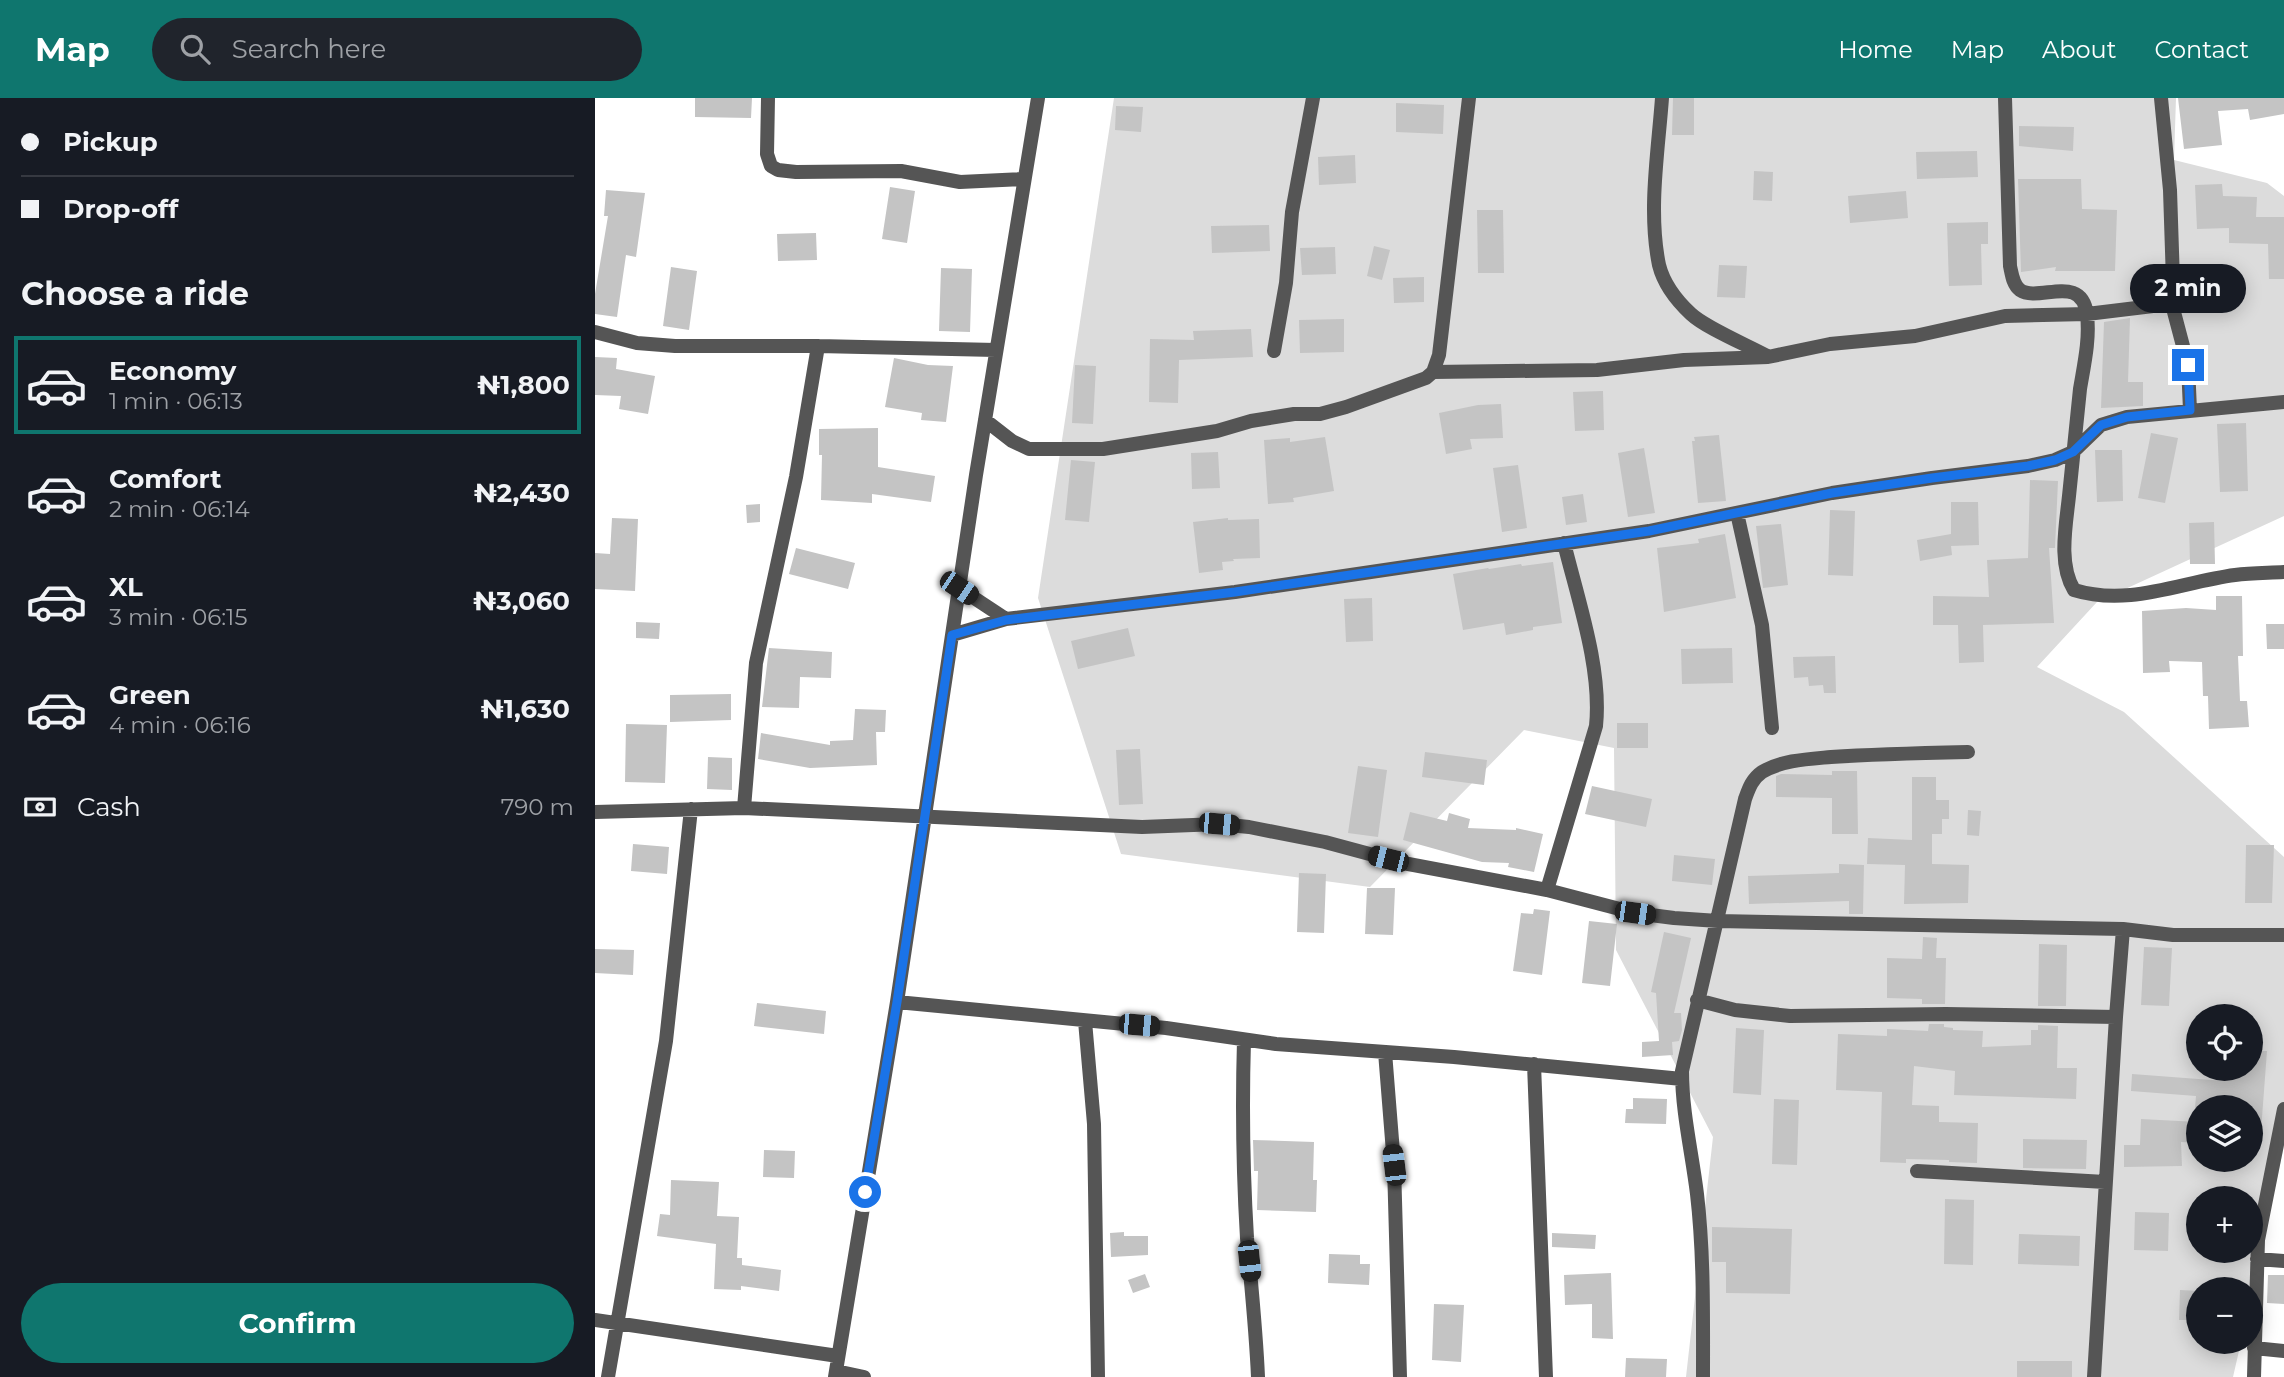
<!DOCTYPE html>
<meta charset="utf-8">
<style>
:root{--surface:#171b24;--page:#20242c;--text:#f1f3f6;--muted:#9ea1a6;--line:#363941;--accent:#0f766e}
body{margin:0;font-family:Montserrat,sans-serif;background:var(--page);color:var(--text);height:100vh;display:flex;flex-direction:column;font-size:26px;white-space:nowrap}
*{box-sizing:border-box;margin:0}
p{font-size:23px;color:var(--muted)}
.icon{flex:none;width:38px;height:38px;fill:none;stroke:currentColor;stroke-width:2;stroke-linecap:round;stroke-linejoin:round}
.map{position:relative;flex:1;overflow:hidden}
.sheet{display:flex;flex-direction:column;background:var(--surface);width:595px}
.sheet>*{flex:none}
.banner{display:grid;align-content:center;height:154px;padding:0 21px;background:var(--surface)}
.fabs{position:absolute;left:1591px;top:906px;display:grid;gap:14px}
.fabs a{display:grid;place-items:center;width:77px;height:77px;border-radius:50%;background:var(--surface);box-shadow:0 4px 18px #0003;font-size:35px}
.end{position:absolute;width:32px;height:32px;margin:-16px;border:9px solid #1a73e8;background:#fff;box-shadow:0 0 0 4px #fff}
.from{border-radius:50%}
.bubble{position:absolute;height:49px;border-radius:24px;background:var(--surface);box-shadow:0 4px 18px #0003;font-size:23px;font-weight:700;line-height:49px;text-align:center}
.car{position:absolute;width:21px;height:42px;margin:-21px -10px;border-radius:9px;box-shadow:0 0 5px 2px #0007;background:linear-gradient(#222 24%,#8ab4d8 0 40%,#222 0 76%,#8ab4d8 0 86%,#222 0)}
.banner b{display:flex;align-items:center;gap:24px;height:66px;font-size:26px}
.banner b+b{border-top:2px solid var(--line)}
.banner i{width:18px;height:18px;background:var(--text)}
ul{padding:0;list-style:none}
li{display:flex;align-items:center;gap:21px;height:98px;margin:0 14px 10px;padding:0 7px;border:4px solid transparent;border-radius:0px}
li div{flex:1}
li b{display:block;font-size:26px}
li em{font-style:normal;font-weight:700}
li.active{border-color:var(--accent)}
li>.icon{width:63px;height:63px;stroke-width:1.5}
h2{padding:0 21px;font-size:32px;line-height:84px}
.pay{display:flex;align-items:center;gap:18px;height:77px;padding:0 21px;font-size:26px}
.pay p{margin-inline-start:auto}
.cta{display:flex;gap:14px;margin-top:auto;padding:14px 21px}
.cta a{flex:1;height:80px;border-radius:42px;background:var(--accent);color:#fff;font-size:28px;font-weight:700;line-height:80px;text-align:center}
header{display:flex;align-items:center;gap:42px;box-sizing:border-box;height:98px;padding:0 35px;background:var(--accent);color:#fff}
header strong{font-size:33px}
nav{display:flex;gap:38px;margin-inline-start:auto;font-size:24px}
.search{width:490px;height:63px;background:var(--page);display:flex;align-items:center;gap:18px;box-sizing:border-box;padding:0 24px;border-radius:38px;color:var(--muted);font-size:26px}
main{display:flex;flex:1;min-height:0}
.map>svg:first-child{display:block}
.green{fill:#dcdcdc;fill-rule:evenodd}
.building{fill:#c4c4c4}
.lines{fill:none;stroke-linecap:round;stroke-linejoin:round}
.street{stroke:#555;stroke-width:14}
.route{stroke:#1a73e8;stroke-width:9}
</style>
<header>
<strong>Map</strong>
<div class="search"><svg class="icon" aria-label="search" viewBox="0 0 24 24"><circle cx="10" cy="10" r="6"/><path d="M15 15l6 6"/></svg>Search here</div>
<nav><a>Home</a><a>Map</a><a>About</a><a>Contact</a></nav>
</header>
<main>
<section class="sheet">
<div class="banner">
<b><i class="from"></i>Pickup</b>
<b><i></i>Drop-off</b>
</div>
<h2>Choose a ride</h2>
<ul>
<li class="active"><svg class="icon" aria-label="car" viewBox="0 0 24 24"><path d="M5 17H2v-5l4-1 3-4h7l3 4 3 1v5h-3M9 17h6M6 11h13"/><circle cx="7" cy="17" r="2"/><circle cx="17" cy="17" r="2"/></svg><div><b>Economy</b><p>1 min · 06:13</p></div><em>₦1,800</em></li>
<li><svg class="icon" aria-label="car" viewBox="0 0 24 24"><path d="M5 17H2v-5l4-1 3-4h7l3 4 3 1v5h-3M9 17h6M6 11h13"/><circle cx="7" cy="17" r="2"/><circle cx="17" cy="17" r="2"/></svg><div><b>Comfort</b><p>2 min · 06:14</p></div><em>₦2,430</em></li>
<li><svg class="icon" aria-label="car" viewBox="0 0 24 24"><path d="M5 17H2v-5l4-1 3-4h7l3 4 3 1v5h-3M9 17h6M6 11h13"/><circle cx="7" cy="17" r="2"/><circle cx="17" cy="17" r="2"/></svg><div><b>XL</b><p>3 min · 06:15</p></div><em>₦3,060</em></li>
<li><svg class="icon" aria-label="car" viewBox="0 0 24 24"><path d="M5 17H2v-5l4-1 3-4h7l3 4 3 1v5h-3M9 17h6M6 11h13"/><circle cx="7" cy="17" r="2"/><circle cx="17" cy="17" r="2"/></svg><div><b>Green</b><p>4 min · 06:16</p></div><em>₦1,630</em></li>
</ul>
<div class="pay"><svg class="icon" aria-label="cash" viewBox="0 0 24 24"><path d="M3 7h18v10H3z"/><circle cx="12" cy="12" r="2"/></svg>Cash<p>790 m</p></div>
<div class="cta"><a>Confirm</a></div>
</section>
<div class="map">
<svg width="1689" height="1279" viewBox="0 0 1689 1279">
<rect width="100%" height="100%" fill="#fff"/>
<path class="green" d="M 519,0 L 1581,0 L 1579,62 L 1672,85 L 1689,98 L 1689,418 L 1502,504 L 1442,569 L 1529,614 L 1689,759 L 1689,1048 L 1656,1201 L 1656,1192 L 1603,1192 L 1603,1244 L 1646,1244 L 1638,1279 L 1091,1279 L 1118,1039 L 1021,852 L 1019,650 L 929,632 L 775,789 L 526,756 L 443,500 ZM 1603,919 L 1656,919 L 1656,971 L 1603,971 ZM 1603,1010 L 1656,1010 L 1656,1062 L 1603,1062 ZM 1603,1101 L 1656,1101 L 1656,1153 L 1603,1153 Z"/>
<path class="building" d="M 100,0 L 157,0 L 156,20 L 100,19 Z
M 1078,0 L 1099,0 L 1099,37 L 1077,37 Z
M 1583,0 L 1689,0 L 1689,16 L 1655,22 L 1653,11 L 1623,13 L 1627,47 L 1589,51 Z
M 801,5 L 849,7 L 848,36 L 801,34 Z
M 521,8 L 548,9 L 546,34 L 520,32 Z
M 1424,28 L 1479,29 L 1478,53 L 1424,48 Z
M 1382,53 L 1383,79 L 1322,81 L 1321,54 Z
M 760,57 L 761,85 L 724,87 L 723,59 Z
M 1159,73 L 1178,74 L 1177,103 L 1158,102 Z
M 1423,81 L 1486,81 L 1487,111 L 1522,112 L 1520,173 L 1460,173 L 1461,169 L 1426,174 Z
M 1627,86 L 1628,98 L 1662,99 L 1661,119 L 1689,119 L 1689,181 L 1674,181 L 1673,146 L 1634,145 L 1634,130 L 1602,131 L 1600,87 Z
M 295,89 L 320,93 L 312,145 L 287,141 Z
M 11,92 L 50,95 L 41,159 L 31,157 L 22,219 L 0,216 L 0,196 L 13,118 L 9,118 Z
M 1311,93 L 1313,120 L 1255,125 L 1253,98 Z
M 882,112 L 908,112 L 909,175 L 883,175 Z
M 1393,124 L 1393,146 L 1386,146 L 1387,187 L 1354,188 L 1352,125 Z
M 674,127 L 675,153 L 617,155 L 616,128 Z
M 221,135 L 222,162 L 183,163 L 182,136 Z
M 779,148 L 795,152 L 787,182 L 772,178 Z
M 740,149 L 741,176 L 707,177 L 705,150 Z
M 1124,167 L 1152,168 L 1150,200 L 1122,199 Z
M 76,169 L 102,173 L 94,232 L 68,228 Z
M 346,170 L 377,171 L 375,234 L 344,233 Z
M 829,179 L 829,204 L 799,205 L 798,180 Z
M 1535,220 L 1533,284 L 1548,284 L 1548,308 L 1506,310 L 1509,224 Z
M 749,221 L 749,254 L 705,255 L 704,222 Z
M 656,231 L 658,259 L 584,262 L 583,305 L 554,304 L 555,241 L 599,242 L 598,233 Z
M 0,259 L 22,260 L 21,271 L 60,278 L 53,316 L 24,311 L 26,298 L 0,297 Z
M 299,260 L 333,267 L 358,268 L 351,324 L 326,322 L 327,315 L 290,309 Z
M 480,267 L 501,268 L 498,326 L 477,325 Z
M 1008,293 L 1009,332 L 980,333 L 978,294 Z
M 906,306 L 908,340 L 875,341 L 877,351 L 851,356 L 844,315 L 883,307 Z
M 1651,325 L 1653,393 L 1625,394 L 1622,326 Z
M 283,330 L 283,369 L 340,378 L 336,404 L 277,396 L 277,405 L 226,402 L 227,357 L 224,357 L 224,331 Z
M 1556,335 L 1583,340 L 1570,405 L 1543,400 Z
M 1124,337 L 1131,403 L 1103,405 L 1097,343 L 1100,343 L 1099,339 Z
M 730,339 L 739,393 L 698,400 L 699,404 L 673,406 L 669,342 L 695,340 L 695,344 Z
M 1049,350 L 1060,415 L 1033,419 L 1023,355 Z
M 1500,352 L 1527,352 L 1528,403 L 1502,404 Z
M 623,354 L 625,390 L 597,391 L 596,355 Z
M 476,362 L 500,364 L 494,424 L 470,422 Z
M 923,367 L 932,430 L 907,434 L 898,370 Z
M 1435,382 L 1463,383 L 1460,450 L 1454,450 L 1459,525 L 1388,527 L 1389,564 L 1364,565 L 1363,527 L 1338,527 L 1338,498 L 1394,499 L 1392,462 L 1433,460 Z
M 988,396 L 992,424 L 971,427 L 967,399 Z
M 1356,404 L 1383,404 L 1384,447 L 1356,448 L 1357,457 L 1325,463 L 1322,442 L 1356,436 Z
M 165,406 L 165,424 L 152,425 L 151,407 Z
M 1235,412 L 1260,413 L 1258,478 L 1233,477 Z
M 17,420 L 43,421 L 40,493 L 0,491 L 0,455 L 15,456 Z
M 633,420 L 633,422 L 664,421 L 665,460 L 638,461 L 639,463 L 627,464 L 628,472 L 604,475 L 598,424 Z
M 1619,424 L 1620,466 L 1595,466 L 1594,425 Z
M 1186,426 L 1193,487 L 1168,490 L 1161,428 Z
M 1130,436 L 1141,500 L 1069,514 L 1062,450 L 1104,445 L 1103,441 Z
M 201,450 L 260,465 L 253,491 L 194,476 Z
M 958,464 L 967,525 L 938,529 L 938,532 L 911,537 L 909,525 L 868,532 L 858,476 L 893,470 L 894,471 L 926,466 L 927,468 Z
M 1621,498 L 1647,498 L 1648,558 L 1643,558 L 1645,603 L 1652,603 L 1654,629 L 1614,631 L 1613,598 L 1608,598 L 1607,564 L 1574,563 L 1575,574 L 1548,575 L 1547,513 L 1591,510 L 1621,512 Z
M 777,500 L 778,543 L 751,544 L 749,501 Z
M 41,524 L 65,525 L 64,541 L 41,540 Z
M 1671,526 L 1689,526 L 1689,551 L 1672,551 Z
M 533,530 L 540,558 L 483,571 L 476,543 Z
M 174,550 L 237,554 L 236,580 L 205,579 L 204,610 L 167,609 Z
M 1137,550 L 1138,585 L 1087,586 L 1086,551 Z
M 1240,558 L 1241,595 L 1229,595 L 1228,587 L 1214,588 L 1213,579 L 1199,580 L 1198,559 Z
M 136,596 L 136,622 L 75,624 L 75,597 Z
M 260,611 L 291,612 L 290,634 L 281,634 L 282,667 L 215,670 L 163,661 L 166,635 L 235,647 L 235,643 L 258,642 Z
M 1022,625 L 1053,625 L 1053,650 L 1022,650 Z
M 31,626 L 72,627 L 70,685 L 30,684 Z
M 545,651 L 548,706 L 524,707 L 521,652 Z
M 830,654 L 892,662 L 889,687 L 827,679 Z
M 113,659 L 137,660 L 137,692 L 112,691 Z
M 763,668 L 792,672 L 783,739 L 753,735 Z
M 1237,673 L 1262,673 L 1263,736 L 1237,736 L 1237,700 L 1181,699 L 1181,678 L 1186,676 L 1237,677 Z
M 1317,679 L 1341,679 L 1341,702 L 1354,702 L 1354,721 L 1347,721 L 1347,736 L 1337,736 L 1337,766 L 1374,767 L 1373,805 L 1309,806 L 1310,767 L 1272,766 L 1273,740 L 1317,742 Z
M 997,688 L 1057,701 L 1051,729 L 990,716 Z
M 1373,712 L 1386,713 L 1384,738 L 1372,737 Z
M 815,714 L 852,723 L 854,715 L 875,721 L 873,730 L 921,732 L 921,730 L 948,736 L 939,774 L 913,769 L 914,765 L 887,764 L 808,742 Z
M 38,746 L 74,749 L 72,776 L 36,773 Z
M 1651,747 L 1679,747 L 1677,805 L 1650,805 Z
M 1079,757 L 1120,761 L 1117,787 L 1077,783 Z
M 1244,766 L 1269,767 L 1268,816 L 1254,816 L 1254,803 L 1154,806 L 1153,778 L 1244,775 Z
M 704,775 L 731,776 L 729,835 L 702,834 Z
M 772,790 L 800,790 L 798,837 L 770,836 Z
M 939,811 L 955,813 L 947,877 L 918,873 L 926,815 L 938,816 Z
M 994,823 L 1022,826 L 1015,888 L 987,885 Z
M 1069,834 L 1096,840 L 1079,915 L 1086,915 L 1087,932 L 1084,943 L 1077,944 L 1078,957 L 1047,959 L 1047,944 L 1064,943 L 1061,895 L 1056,894 Z
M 1328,839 L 1342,840 L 1341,860 L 1351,860 L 1350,906 L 1327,906 L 1327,901 L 1292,900 L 1292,860 L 1327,861 Z
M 1444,846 L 1472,847 L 1471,908 L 1443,908 Z
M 1549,849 L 1577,850 L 1574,908 L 1546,907 Z
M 0,851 L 39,852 L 38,877 L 0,875 Z
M 162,905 L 231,913 L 229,936 L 159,928 Z
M 1334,926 L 1349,926 L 1349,929 L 1358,930 L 1358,932 L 1388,933 L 1387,949 L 1436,947 L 1436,932 L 1443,932 L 1443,927 L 1463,928 L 1462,970 L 1482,970 L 1481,1001 L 1359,997 L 1360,973 L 1319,968 L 1317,1007 L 1344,1008 L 1344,1024 L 1383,1025 L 1382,1065 L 1354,1064 L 1354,1062 L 1311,1061 L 1311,1065 L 1285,1064 L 1287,994 L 1241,992 L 1243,936 L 1292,938 L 1292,931 L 1333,933 Z
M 1141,930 L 1169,932 L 1166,997 L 1138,995 Z
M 1656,953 L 1672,953 L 1665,1046 L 1656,1045 L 1656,1010 L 1600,1010 L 1601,998 L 1536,993 L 1537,976 L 1630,983 L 1631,971 L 1656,971 Z
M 1038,1000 L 1072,1001 L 1071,1026 L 1030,1025 L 1031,1011 L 1038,1011 Z
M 1179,1001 L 1204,1002 L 1202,1067 L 1177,1066 Z
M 1546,1021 L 1603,1024 L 1603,1045 L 1586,1044 L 1587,1068 L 1529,1069 L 1529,1047 L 1545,1047 Z
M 1428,1041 L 1492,1042 L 1491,1071 L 1428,1070 Z
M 658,1042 L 719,1044 L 718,1082 L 722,1082 L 721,1114 L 662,1112 L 663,1073 L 659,1073 Z
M 169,1052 L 200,1053 L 199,1080 L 168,1079 Z
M 76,1082 L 124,1084 L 122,1118 L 144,1119 L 142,1160 L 147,1160 L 147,1167 L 186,1172 L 184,1193 L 146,1188 L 146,1192 L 119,1191 L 121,1146 L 62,1138 L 65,1116 L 75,1117 Z
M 1350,1101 L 1379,1102 L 1378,1167 L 1349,1166 Z
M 1540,1114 L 1574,1115 L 1573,1153 L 1539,1152 Z
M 1117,1129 L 1197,1131 L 1195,1196 L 1131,1195 L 1131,1164 L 1117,1164 Z
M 529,1134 L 529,1138 L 553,1138 L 553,1157 L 516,1159 L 515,1135 Z
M 957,1135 L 1001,1137 L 1000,1151 L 957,1149 Z
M 1424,1136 L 1485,1138 L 1484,1168 L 1423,1166 Z
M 734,1156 L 765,1157 L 765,1166 L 775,1166 L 774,1187 L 733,1185 Z
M 1016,1175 L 1018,1241 L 997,1240 L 997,1206 L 970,1207 L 969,1177 Z
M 550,1176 L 555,1189 L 538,1195 L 533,1182 Z
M 1673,1177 L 1689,1177 L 1689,1206 L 1672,1205 Z
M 1585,1192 L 1603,1193 L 1603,1222 L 1584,1222 Z
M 839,1206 L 869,1207 L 866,1264 L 837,1262 Z
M 1031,1260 L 1072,1261 L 1071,1279 L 1030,1279 Z
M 1422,1263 L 1477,1263 L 1477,1279 L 1422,1279 Z"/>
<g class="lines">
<path class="street" d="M 173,0 L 172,56 L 176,68 L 183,72 L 201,74 L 306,73 L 365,84 L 429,81
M 1067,0 C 1063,55 1053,113 1064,167 C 1069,187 1082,203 1096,216 C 1111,230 1152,247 1172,258
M 1410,0 L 1415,168 C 1417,177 1418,187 1425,192 C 1444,205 1487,174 1492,217 C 1495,241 1489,267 1485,291 C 1481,327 1478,362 1474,398 C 1471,427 1463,466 1479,492 C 1534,509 1586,484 1640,477 C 1656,475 1673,475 1689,474
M 1566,0 L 1575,92 L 1579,214 L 1593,267 L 1595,312
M 0,234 L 42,245 L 80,248 L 223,248 L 401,252
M 679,253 L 691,185 L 697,114 L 718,0
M 838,274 L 1002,272 L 1089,262 L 1173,259 L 1235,246 L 1320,238 L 1410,218 L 1492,216 L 1558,208 L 1579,189
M 390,322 L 417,343 L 434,351 L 508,351 L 622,333 L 656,323 L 699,316 L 725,316 L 751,309 L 831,280 L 838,274 L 844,257 L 874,0
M 1142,415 L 1167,527 L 1177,630
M 364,490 L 411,521
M 357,537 L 411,521 L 640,494 L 1054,433 L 1237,395 L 1337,380 L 1433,368 L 1460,362 L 1478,354 L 1506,327 L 1532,319 L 1689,304
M 149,710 L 161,565 L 201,379 L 223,248
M 0,714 L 149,710 L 547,729 L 624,726 L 654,729 L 730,744 L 808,765 L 952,792 L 1001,628 C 1007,571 983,502 969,445
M 952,792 L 1040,815 L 1079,820 L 1123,823 L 1528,831 L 1578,837 L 1689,837
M 1102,902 L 1140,912 L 1195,918 L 1351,916 L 1521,919
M 302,904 L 571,930 L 681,946 L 859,959 L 1087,981
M 490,923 L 499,1026 L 503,1279
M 649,942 C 647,1008 648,1074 652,1140 C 656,1186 661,1232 663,1279
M 790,954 L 799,1067 L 805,1279
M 939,966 L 951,1279
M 1322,1073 L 1510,1084
M 1662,1161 L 1689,1163
M 0,1222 L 243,1258
M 1659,1250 L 1689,1253
M 241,1273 L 269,1279
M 13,1279 L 71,943 L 96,711
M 240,1279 L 302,904 L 381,377 L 443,0
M 1108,1279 C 1108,1218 1109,1156 1102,1096 C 1097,1055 1087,1014 1087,973 L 1150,701 C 1154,690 1157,681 1167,674 C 1187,662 1214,661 1236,659 C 1282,656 1327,655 1373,654
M 1499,1279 L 1521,919 L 1528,831
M 1659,1279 L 1663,1142 L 1689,1011"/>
</g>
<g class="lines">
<path class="route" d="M 270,1094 L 302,904 L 357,537 L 411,522 L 640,494 L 1054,433 L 1237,395 L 1337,380 L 1433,368 L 1460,362 L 1478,354 L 1506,327 L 1532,319 L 1595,312 L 1593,267"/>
</g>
</svg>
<div class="fabs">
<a><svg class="icon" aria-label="locate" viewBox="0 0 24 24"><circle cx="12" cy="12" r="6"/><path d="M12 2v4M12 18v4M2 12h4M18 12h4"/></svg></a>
<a><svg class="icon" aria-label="layers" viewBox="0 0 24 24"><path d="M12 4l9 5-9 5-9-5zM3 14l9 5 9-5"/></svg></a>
<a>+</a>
<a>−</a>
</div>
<i class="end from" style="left:270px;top:1094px"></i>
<i class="end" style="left:1593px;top:267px"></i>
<div class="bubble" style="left:1535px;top:166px;width:116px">2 min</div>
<i class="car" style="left:364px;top:490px;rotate:124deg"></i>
<i class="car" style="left:624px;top:726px;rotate:95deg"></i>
<i class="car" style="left:793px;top:761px;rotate:284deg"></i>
<i class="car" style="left:1040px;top:815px;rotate:98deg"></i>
<i class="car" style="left:544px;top:927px;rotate:95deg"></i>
<i class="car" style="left:799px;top:1067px;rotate:353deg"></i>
<i class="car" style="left:654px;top:1163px;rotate:174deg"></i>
</div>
</main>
